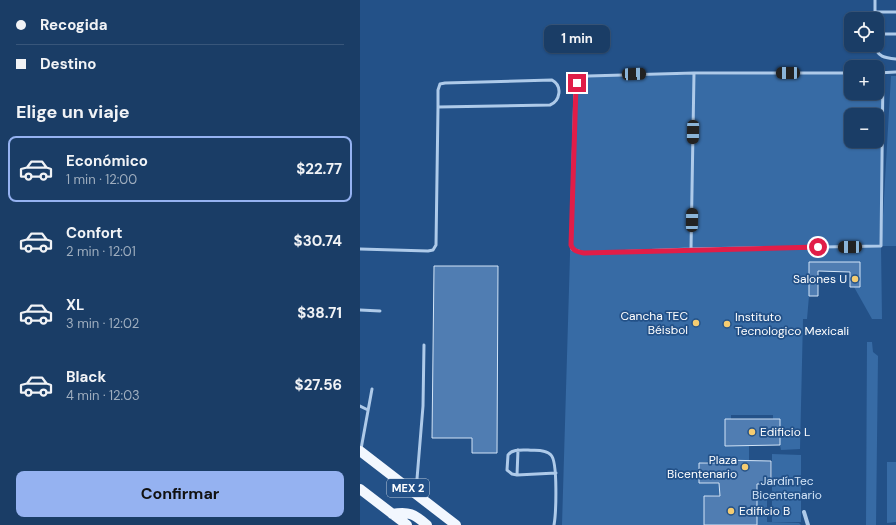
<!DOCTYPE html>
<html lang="es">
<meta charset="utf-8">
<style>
:root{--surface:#1a3d66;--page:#27486f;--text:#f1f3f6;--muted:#9faebf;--line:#38567a;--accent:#95b2f1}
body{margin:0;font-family:"DM Sans",sans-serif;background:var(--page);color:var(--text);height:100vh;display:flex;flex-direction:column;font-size:15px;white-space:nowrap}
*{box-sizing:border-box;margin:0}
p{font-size:13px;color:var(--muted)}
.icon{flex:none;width:22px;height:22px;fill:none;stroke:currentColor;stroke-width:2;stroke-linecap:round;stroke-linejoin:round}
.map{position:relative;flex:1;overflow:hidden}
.panel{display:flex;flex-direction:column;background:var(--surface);width:360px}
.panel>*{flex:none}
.top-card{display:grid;align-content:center;height:88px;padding:0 16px;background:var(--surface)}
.tools{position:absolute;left:484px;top:12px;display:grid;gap:8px}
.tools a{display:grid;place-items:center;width:40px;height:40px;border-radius:8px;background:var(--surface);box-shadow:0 1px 3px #0004,0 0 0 1px var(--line);font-size:20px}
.end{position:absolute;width:18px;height:18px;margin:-9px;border:5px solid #e11d48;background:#fff;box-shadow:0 0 0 2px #fff}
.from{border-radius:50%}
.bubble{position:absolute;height:28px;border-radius:8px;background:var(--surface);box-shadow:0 1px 3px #0004,0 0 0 1px var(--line);font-size:13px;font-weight:700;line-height:28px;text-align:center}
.car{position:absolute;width:12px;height:24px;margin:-12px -6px;border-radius:5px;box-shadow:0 0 3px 1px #0007;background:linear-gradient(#222 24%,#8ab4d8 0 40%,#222 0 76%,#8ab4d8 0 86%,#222 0)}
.top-card b{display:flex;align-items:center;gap:14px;height:38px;font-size:15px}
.top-card b+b{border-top:1px solid var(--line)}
.top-card i{width:10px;height:10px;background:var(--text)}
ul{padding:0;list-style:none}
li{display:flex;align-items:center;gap:12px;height:66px;margin:0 8px 6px;padding:0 8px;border:2px solid transparent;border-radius:8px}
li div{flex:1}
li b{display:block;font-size:15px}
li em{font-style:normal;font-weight:700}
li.current{border-color:var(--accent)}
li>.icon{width:36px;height:36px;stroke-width:1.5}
h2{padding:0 16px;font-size:18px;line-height:48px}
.primary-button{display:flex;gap:8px;margin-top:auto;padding:8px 16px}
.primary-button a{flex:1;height:46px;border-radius:8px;background:var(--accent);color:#111;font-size:16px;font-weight:700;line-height:46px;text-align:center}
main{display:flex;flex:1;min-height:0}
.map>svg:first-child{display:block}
.green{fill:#376ba5;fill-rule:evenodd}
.building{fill:#507db2;stroke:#d2e4f7}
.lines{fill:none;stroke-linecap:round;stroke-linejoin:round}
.lane{stroke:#aecae9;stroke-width:3}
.street{stroke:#aecae9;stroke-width:4}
.primary{stroke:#f2f7fe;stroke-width:10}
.route{stroke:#e11d48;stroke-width:5}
.poi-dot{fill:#f5cc71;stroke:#235188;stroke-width:1.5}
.labels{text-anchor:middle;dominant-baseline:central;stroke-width:3.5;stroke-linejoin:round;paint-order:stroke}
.shield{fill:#235188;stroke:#bdcbdb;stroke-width:1}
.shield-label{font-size:11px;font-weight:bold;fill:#fff}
.poi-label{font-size:12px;fill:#fff;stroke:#235188;text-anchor:end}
.park-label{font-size:12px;fill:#d2e4f7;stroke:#235188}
</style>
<main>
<section class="panel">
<div class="top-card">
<b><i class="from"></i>Recogida</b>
<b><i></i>Destino</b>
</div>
<h2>Elige un viaje</h2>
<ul>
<li class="current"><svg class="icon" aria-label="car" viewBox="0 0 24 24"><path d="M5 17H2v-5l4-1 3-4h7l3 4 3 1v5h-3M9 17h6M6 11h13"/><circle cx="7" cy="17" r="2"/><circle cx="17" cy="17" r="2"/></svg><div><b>Económico</b><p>1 min · 12:00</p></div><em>$22.77</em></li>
<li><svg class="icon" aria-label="car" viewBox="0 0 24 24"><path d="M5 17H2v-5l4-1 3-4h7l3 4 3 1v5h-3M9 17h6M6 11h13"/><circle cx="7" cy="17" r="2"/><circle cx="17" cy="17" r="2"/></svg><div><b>Confort</b><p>2 min · 12:01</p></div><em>$30.74</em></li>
<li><svg class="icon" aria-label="car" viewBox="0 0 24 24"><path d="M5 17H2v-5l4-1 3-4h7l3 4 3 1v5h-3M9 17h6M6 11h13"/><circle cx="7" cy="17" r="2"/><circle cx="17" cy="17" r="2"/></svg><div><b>XL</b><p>3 min · 12:02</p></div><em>$38.71</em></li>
<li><svg class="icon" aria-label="car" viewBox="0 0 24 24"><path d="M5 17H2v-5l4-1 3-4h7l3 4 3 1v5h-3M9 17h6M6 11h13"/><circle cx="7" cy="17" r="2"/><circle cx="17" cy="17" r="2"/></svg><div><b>Black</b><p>4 min · 12:03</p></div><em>$27.56</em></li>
</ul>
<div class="primary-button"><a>Confirmar</a></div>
</section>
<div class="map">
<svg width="536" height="525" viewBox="0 0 536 525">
<rect width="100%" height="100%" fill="#235188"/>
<path class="green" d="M 491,73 L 491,93 L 517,93 L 517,73 L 523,73 L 522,233 L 531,76 L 536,76 L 536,246 L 521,246 L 522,319 L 512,319 L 494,287 L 500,263 L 449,262 L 449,296 L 447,319 L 443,319 L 440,449 L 421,450 L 420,445 L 420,419 L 413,419 L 413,415 L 371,415 L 371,419 L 365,420 L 365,446 L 389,446 L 389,461 L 359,460 L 339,463 L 339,483 L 371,484 L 372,494 L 344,496 L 344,525 L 202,525 L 215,86 L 219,79 L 228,76 ZM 491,115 L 517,115 L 517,141 L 491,141 Z
M 507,342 L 512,342 L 513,352 L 518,356 L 516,525 L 506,525 Z
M 412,454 L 441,455 L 441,522 L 412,522 Z
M 527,462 L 536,462 L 536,522 L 527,523 Z
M 407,494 L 407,522 L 439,523 L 441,525 L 397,525 L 397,496 Z"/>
<path class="building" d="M 449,262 L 500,262 L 500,287 L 490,287 L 490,272 L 458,271 L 458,296 L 449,296 Z
M 74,266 L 138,266 L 137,453 L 112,453 L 112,438 L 72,438 Z
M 365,419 L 420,419 L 420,445 L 365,446 Z
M 359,460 L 411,461 L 411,484 L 397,484 L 397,525 L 344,525 L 344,496 L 360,496 L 359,483 L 339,483 L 339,463 L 359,463 Z"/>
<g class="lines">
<path class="lane" d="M 515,12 L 536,12
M 515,19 L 515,0
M 517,34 L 536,34
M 515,45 C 517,57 525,58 536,59
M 491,73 L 334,73 L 228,76 L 219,79 L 215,86 L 211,245 L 212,249 L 224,253 L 331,249 L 521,246 L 523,73
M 517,73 L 536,72
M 192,80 C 203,86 200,101 190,105 L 78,107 L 78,90 L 80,84 L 85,83 Z
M 0,249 L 68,251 L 73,250 L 76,245 L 78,107
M 331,249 L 334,73
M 0,310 L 20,311
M 0,406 L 8,410
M 1,449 L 12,389
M 158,450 L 157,475 L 196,473
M 157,475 L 152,474 L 147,470 L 148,455 C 152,449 161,450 168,450 C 175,451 186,449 191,455 C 198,462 196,514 194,525
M 56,491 L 63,406 L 64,345"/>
<path class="street" d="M 444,512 L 448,525"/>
<path class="primary" d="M 0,451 L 96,525
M 0,489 L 47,525
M 32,514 C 49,511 54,514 67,525"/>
</g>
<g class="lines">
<path class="route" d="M 217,83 L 216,86 L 211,245 C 213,251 218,252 224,253 L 458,247"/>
</g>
<g class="poi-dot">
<circle cx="495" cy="279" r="4"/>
<circle cx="336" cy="323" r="4"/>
<circle cx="367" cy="324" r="4"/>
<circle cx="392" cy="432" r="4"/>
<circle cx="385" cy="467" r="4"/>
<circle cx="371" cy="511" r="4"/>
</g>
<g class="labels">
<rect class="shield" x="27" y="479" width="42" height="18" rx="3"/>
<g class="shield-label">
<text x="48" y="488">MEX 2</text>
</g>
<g class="poi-label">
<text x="487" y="279">Salones U</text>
<text x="328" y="316">Cancha TEC<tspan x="328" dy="14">Béisbol</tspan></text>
<text x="375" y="317" text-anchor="start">Instituto<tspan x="375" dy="14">Tecnologico Mexicali</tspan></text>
<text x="400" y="432" text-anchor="start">Edificio L</text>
<text x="377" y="460">Plaza<tspan x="377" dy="14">Bicentenario</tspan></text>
<text x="379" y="511" text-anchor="start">Edificio B</text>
</g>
<g class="park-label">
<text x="427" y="481">JardínTec<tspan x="427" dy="14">Bicentenario</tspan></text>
</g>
</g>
</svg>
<div class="tools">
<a><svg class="icon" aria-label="locate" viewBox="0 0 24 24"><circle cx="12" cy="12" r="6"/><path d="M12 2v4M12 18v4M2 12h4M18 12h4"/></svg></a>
<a>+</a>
<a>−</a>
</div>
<i class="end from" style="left:458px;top:247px"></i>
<i class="end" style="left:217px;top:83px"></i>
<div class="bubble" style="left:184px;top:25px;width:66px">1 min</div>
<i class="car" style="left:428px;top:73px;rotate:270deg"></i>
<i class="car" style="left:274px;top:74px;rotate:88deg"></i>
<i class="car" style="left:333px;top:132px;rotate:181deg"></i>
<i class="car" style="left:332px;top:220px;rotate:1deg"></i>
<i class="car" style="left:490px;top:247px;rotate:269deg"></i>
</div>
</main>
